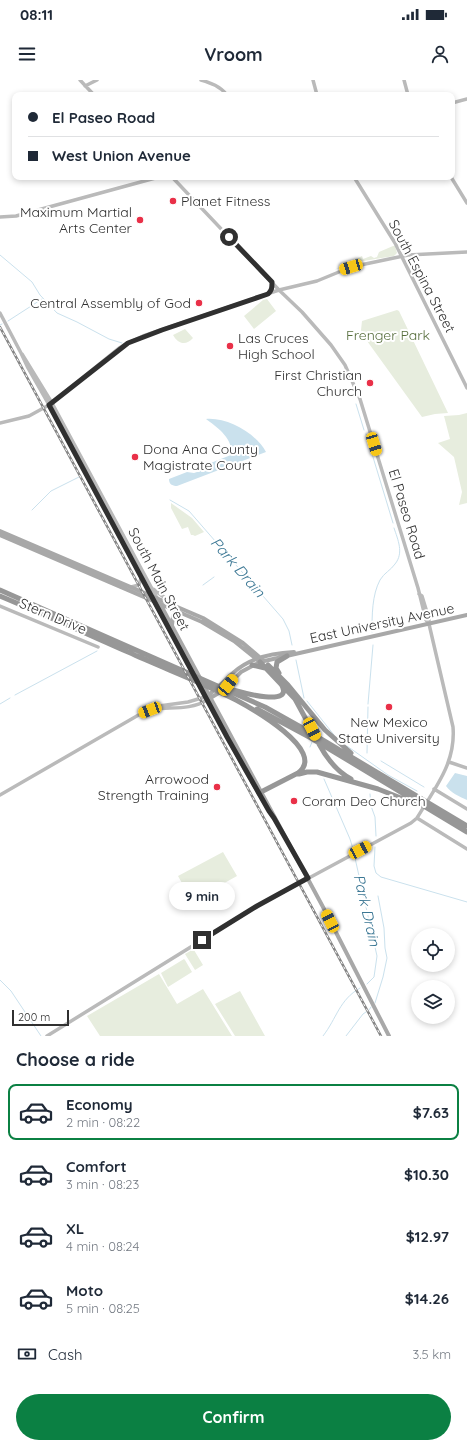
<!DOCTYPE html>
<meta charset="utf-8">
<style>
:root{--surface:#fff;--page:#f2f2f3;--text:#1f2937;--muted:#747a83;--line:#e0e1e3;--accent:#0b8043}
body{margin:0;font-family:Quicksand,sans-serif;background:var(--page);color:var(--text);height:100vh;display:flex;flex-direction:column;font-size:15px;white-space:nowrap}
*{box-sizing:border-box;margin:0}
p{font-size:13px;color:var(--muted)}
.icon{flex:none;width:22px;height:22px;fill:none;stroke:currentColor;stroke-width:2;stroke-linecap:round;stroke-linejoin:round}
.map{position:relative;height:956px;overflow:hidden}
.sheet{display:flex;flex-direction:column;background:var(--surface);flex:1}
.sheet>*{flex:none}
.guide{position:absolute;left:12px;top:12px;width:443px;height:88px;border-radius:8px;box-shadow:0 2px 6px #0003;display:grid;align-content:center;height:88px;padding:0 16px;background:var(--surface)}
.controls{position:absolute;left:411px;top:848px;display:grid;gap:8px}
.controls a{display:grid;place-items:center;width:44px;height:44px;border-radius:50%;background:var(--surface);box-shadow:0 2px 6px #0003;font-size:20px}
.scale{position:absolute;left:12px;bottom:10px;width:57px;box-sizing:border-box;padding-left:4px;border:2px solid #303030;border-top:0;font-size:11px;line-height:14px;white-space:nowrap;color:#303030;-webkit-text-stroke:3px #fff;paint-order:stroke}
.end{position:absolute;width:18px;height:18px;margin:-9px;border:5px solid #303030;background:#fff;box-shadow:0 0 0 2px #fff}
.from{border-radius:50%}
.bubble{position:absolute;height:28px;border-radius:14px;background:var(--surface);box-shadow:0 2px 6px #0003;font-size:13px;font-weight:700;line-height:28px;text-align:center}
.car{position:absolute;width:12px;height:24px;margin:-12px -6px;border-radius:5px;box-shadow:0 0 3px 1px #0007;background:linear-gradient(#f5c518 24%,#345 0 40%,#f5c518 0 76%,#345 0 86%,#f5c518 0)}
.guide b{display:flex;align-items:center;gap:14px;height:38px;font-size:15px}
.guide b+b{border-top:1px solid var(--line)}
.guide i{width:10px;height:10px;background:var(--text)}
ul{padding:0;list-style:none}
li{display:flex;align-items:center;gap:12px;height:56px;margin:0 8px 6px;padding:0 8px;border:2px solid transparent;border-radius:8px}
li div{flex:1}
li b{display:block;font-size:15px}
li em{font-style:normal;font-weight:700}
li.active{border-color:var(--accent)}
li>.icon{width:36px;height:36px;stroke-width:1.5}
h2{padding:0 16px;font-size:18px;line-height:48px}
.pay{display:flex;align-items:center;gap:10px;height:44px;padding:0 16px;font-size:15px}
.pay p{margin-inline-start:auto}
.action{display:flex;gap:8px;margin-top:auto;padding:8px 16px}
.action a{flex:1;height:46px;border-radius:24px;background:var(--accent);color:#fff;font-size:16px;font-weight:700;line-height:46px;text-align:center}
.status{display:flex;justify-content:space-between;align-items:center;height:28px;padding:0 20px;background:var(--surface);direction:ltr}
.status svg{height:11px;fill:currentColor}
header{display:flex;justify-content:space-between;align-items:center;height:52px;padding:0 16px;background:var(--surface);font-size:18px;font-weight:700}
.map>svg:first-child{display:block}
.green{fill:#e7edde}
.water{fill:#cae1ed}
.lines{fill:none;stroke-linecap:round;stroke-linejoin:round}
.stream{stroke:#cae1ed;stroke-width:1}
.secondary{stroke:#bababa;stroke-width:3.5}
.primary{stroke:#a8a8a8;stroke-width:4}
.highway{stroke:#979797;stroke-width:5}
.rail-casing{stroke:#858585;stroke-width:2.5}
.rail{stroke:#fff;stroke-width:1;stroke-dasharray:3;stroke-linecap:butt}
.route{stroke:#303030;stroke-width:5}
.poi-dot{fill:#e93048;stroke:#fff;stroke-width:1.5}
.labels{text-anchor:middle;dominant-baseline:central;stroke-width:4;stroke-linejoin:round;paint-order:stroke}
.poi-label{font-size:14px;fill:#303030;stroke:#fff;text-anchor:start}
.street-label{font-size:14px;fill:#303030;stroke:#fff}
.park-label{font-size:14px;fill:#566d3c;stroke:#fff}
.water-label{font-size:15px;font-style:italic;fill:#3b7794;stroke:#fff}
</style>
<div class="status"><b>08:11</b><svg viewBox="0 0 49 12"><path d="M0 12V9h3v3zM5 12V6h3v6zM10 12V3h3v9zM15 12V0h3v12zM26 1h20v11H26zM47 4h2v5h-2z"/></svg></div>
<header><svg class="icon" aria-label="menu" viewBox="0 0 24 24"><path d="M4 6h16M4 12h16M4 18h16"/></svg>Vroom<svg class="icon" aria-label="person" viewBox="0 0 24 24"><circle cx="12" cy="8" r="4"/><path d="M4 21q1-7 8-7t8 7"/></svg></header>
<div class="map">
<svg width="467" height="956" viewBox="0 0 467 956">
<rect width="100%" height="100%" fill="#fff"/>
<path class="green" d="M 393,166 L 395,166 L 397,173 L 394,176 L 357,182 L 334,190 L 362,176 L 363,179 L 371,176 L 374,178 L 377,177 L 379,172 Z
M 267,219 L 276,231 L 254,249 L 244,236 L 263,220 Z
M 397,230 L 399,231 L 448,333 L 435,334 L 422,337 L 362,254 L 361,250 L 362,241 Z
M 185,249 L 193,258 C 186,266 178,264 173,255 Z
M 467,333 L 467,423 L 459,425 L 462,412 L 454,377 L 438,363 L 450,359 L 444,336 L 459,335 Z
M 171,423 L 192,438 L 204,452 L 195,456 L 193,455 L 191,455 L 188,447 L 182,449 L 171,428 Z
M 223,772 L 237,796 L 192,821 L 178,796 Z
M 192,870 L 194,870 L 203,885 L 195,890 L 185,874 Z
M 184,879 L 185,880 L 192,892 L 168,907 L 161,893 Z
M 159,894 L 177,924 L 203,909 L 232,956 L 100,956 L 87,936 Z
M 240,911 L 265,956 L 235,956 L 215,924 Z"/>
<path class="water" d="M 206,339 C 227,337 256,353 266,372 L 177,406 C 172,406 169,404 169,399 L 187,392 L 194,393 L 200,391 L 208,384 L 231,375 C 234,359 217,347 206,339 Z
M 455,693 L 467,696 L 467,720 C 460,717 451,713 446,706 Z"/>
<g class="lines">
<path class="stream" d="M 0,175 L 32,202 L 40,215 L 57,233 L 77,242 L 109,259 L 122,263
M 8,241 L 42,219
M 0,245 L 2,244
M 356,324 L 364,350
M 366,354 L 393,443
M 170,420 L 189,431 L 283,539 L 289,551 L 292,565
M 32,430 L 51,411 L 81,396
M 203,505 L 214,497
M 372,552 C 372,535 372,515 380,500 C 384,493 391,490 395,484 C 404,473 398,460 394,448
M 296,580 L 304,618
M 15,615 L 97,571
M 307,621 L 334,655
M 0,624 L 10,618
M 368,624 L 373,565
M 347,666 L 388,695 L 417,711
M 310,667 L 312,662
M 367,673 L 368,627
M 381,681 L 424,707
M 324,699 L 350,759 L 353,769
M 370,714 L 371,726 L 375,737 L 376,756
M 375,767 L 374,786 L 376,793 L 381,797 L 467,822
M 355,778 L 377,876 L 374,897 L 367,904
M 0,900 L 11,911 L 41,956
M 375,923 L 383,897 L 387,878 L 385,868 L 384,848 L 378,816
M 369,930 L 371,927
M 323,956 C 337,938 339,920 360,908
M 346,956 L 363,934 L 366,932"/>
<path class="secondary" d="M 80,0 L 94,15
M 201,0 C 211,3 220,6 227,15
M 313,0 L 317,15
M 404,0 L 408,15
M 85,6 L 97,0
M 452,23 L 467,19
M 172,97 L 279,210 L 302,232 L 331,265 L 345,285 L 360,319 L 418,508 L 426,540 L 429,544
M 354,97 L 395,163 L 467,308
M 451,97 L 467,123
M 0,137 L 16,136 L 159,97
M 268,214 L 271,210 L 272,202
M 0,233 L 21,273 L 28,288 L 49,325 L 151,515
M 22,274 L 52,323 L 157,518
M 0,343 L 29,336 L 49,325 L 119,268 L 128,263 L 143,256 L 279,210 L 317,201 L 351,187 L 408,175 L 467,172
M 131,507 L 139,505 L 141,498
M 153,509 L 172,523
M 0,526 L 98,567
M 155,629 C 173,627 191,630 207,620
M 449,682 L 467,688
M 434,709 L 467,729
M 0,715 L 142,633 L 159,626 L 188,622 L 205,617
M 417,738 L 467,769
M 47,956 L 257,826 L 411,743 L 417,738 C 435,708 456,683 453,647 L 429,544 L 429,539 L 422,516 L 419,514"/>
<path class="primary" d="M 0,451 L 203,538 L 243,563 L 264,581
M 0,455 L 202,542 L 234,561 L 260,582
M 157,518 L 200,598
M 154,521 L 195,596
M 172,545 L 173,536 L 176,534 L 181,534
M 198,602 L 245,690 L 268,729
M 203,604 L 323,827 L 389,956
M 207,616 C 217,609 224,601 233,593 C 249,578 273,573 294,572
M 207,620 L 222,611 L 241,592 L 260,582 L 467,535"/>
<path class="highway" d="M 0,510 L 265,627 L 306,650 L 467,746
M 0,516 C 43,534 85,553 128,572 C 163,588 201,602 236,620 C 251,628 328,671 298,693 L 259,713
M 260,582 L 295,619 L 314,654
M 252,585 L 265,588
M 268,585 L 288,605 L 325,650 L 351,673
M 279,593 L 276,588 L 277,582 L 287,576
M 233,610 C 240,612 296,628 281,604
M 257,629 L 311,658 L 467,752
M 319,664 C 327,679 336,691 351,699
M 299,694 L 307,692 L 317,692 L 378,709 L 411,722"/>
<g class="rail-casing">
<path id="rail" d="M 0,247 L 381,956"/>
</g>
<use href="#rail" class="rail"/>
</g>
<g class="lines">
<path class="route" d="M 202,860 L 257,826 L 308,798 L 274,738 L 269,731 L 227,657 L 49,325 L 128,263 L 162,250 L 268,214 C 272,210 272,208 272,202 L 229,157"/>
</g>
<g class="poi-dot">
<circle cx="173" cy="121" r="4"/>
<circle cx="140" cy="140" r="4"/>
<circle cx="199" cy="223" r="4"/>
<circle cx="230" cy="266" r="4"/>
<circle cx="370" cy="303" r="4"/>
<circle cx="135" cy="377" r="4"/>
<circle cx="389" cy="627" r="4"/>
<circle cx="217" cy="707" r="4"/>
<circle cx="294" cy="721" r="4"/>
</g>
<g class="labels">
<g class="poi-label">
<text x="181" y="121">Planet Fitness</text>
<text x="132" y="132" text-anchor="end">Maximum Martial<tspan x="132" dy="16">Arts Center</tspan></text>
<text x="191" y="223" text-anchor="end">Central Assembly of God</text>
<text x="238" y="258">Las Cruces<tspan x="238" dy="16">High School</tspan></text>
<text x="362" y="295" text-anchor="end">First Christian<tspan x="362" dy="16">Church</tspan></text>
<text x="143" y="369">Dona Ana County<tspan x="143" dy="16">Magistrate Court</tspan></text>
<text x="389" y="642" text-anchor="middle">New Mexico<tspan x="389" dy="16">State University</tspan></text>
<text x="209" y="699" text-anchor="end">Arrowood<tspan x="209" dy="16">Strength Training</tspan></text>
<text x="302" y="721">Coram Deo Church</text>
</g>
<g class="street-label">
<text transform="translate(422 196) rotate(62)">South Espina Street</text>
<text transform="translate(407 434) rotate(73)">El Paseo Road</text>
<text transform="translate(159 499) rotate(62)">South Main Street</text>
<text transform="translate(53 536) rotate(23)">Stern Drive</text>
<text transform="translate(382 543) rotate(-12)">East University Avenue</text>
</g>
<g class="park-label">
<text x="388" y="255">Frenger Park</text>
</g>
<g class="water-label">
<text transform="translate(238 487) rotate(49)">Park Drain</text>
<text transform="translate(367 830) rotate(77)">Park Drain</text>
</g>
</g>
</svg>
<div class="controls">
<a><svg class="icon" aria-label="locate" viewBox="0 0 24 24"><circle cx="12" cy="12" r="6"/><path d="M12 2v4M12 18v4M2 12h4M18 12h4"/></svg></a>
<a><svg class="icon" aria-label="layers" viewBox="0 0 24 24"><path d="M12 4l9 5-9 5-9-5zM3 14l9 5 9-5"/></svg></a>
</div>
<div class="scale">200 m</div>
<i class="end from" style="left:229px;top:157px"></i>
<i class="end" style="left:202px;top:860px"></i>
<div class="bubble" style="left:169px;top:802px;width:66px">9 min</div>
<i class="car" style="left:351px;top:187px;rotate:253deg"></i>
<i class="car" style="left:374px;top:364px;rotate:163deg"></i>
<i class="car" style="left:228px;top:605px;rotate:39deg"></i>
<i class="car" style="left:150px;top:630px;rotate:249deg"></i>
<i class="car" style="left:312px;top:649px;rotate:153deg"></i>
<i class="car" style="left:360px;top:770px;rotate:62deg"></i>
<i class="car" style="left:330px;top:841px;rotate:333deg"></i>
<div class="guide">
<b><i class="from"></i>El Paseo Road</b>
<b><i></i>West Union Avenue</b>
</div>
</div>
<section class="sheet">
<h2>Choose a ride</h2>
<ul>
<li class="active"><svg class="icon" aria-label="car" viewBox="0 0 24 24"><path d="M5 17H2v-5l4-1 3-4h7l3 4 3 1v5h-3M9 17h6M6 11h13"/><circle cx="7" cy="17" r="2"/><circle cx="17" cy="17" r="2"/></svg><div><b>Economy</b><p>2 min · 08:22</p></div><em>$7.63</em></li>
<li><svg class="icon" aria-label="car" viewBox="0 0 24 24"><path d="M5 17H2v-5l4-1 3-4h7l3 4 3 1v5h-3M9 17h6M6 11h13"/><circle cx="7" cy="17" r="2"/><circle cx="17" cy="17" r="2"/></svg><div><b>Comfort</b><p>3 min · 08:23</p></div><em>$10.30</em></li>
<li><svg class="icon" aria-label="car" viewBox="0 0 24 24"><path d="M5 17H2v-5l4-1 3-4h7l3 4 3 1v5h-3M9 17h6M6 11h13"/><circle cx="7" cy="17" r="2"/><circle cx="17" cy="17" r="2"/></svg><div><b>XL</b><p>4 min · 08:24</p></div><em>$12.97</em></li>
<li><svg class="icon" aria-label="car" viewBox="0 0 24 24"><path d="M5 17H2v-5l4-1 3-4h7l3 4 3 1v5h-3M9 17h6M6 11h13"/><circle cx="7" cy="17" r="2"/><circle cx="17" cy="17" r="2"/></svg><div><b>Moto</b><p>5 min · 08:25</p></div><em>$14.26</em></li>
</ul>
<div class="pay"><svg class="icon" aria-label="cash" viewBox="0 0 24 24"><path d="M3 7h18v10H3z"/><circle cx="12" cy="12" r="2"/></svg>Cash<p>3.5 km</p></div>
<div class="action"><a>Confirm</a></div>
</section>
